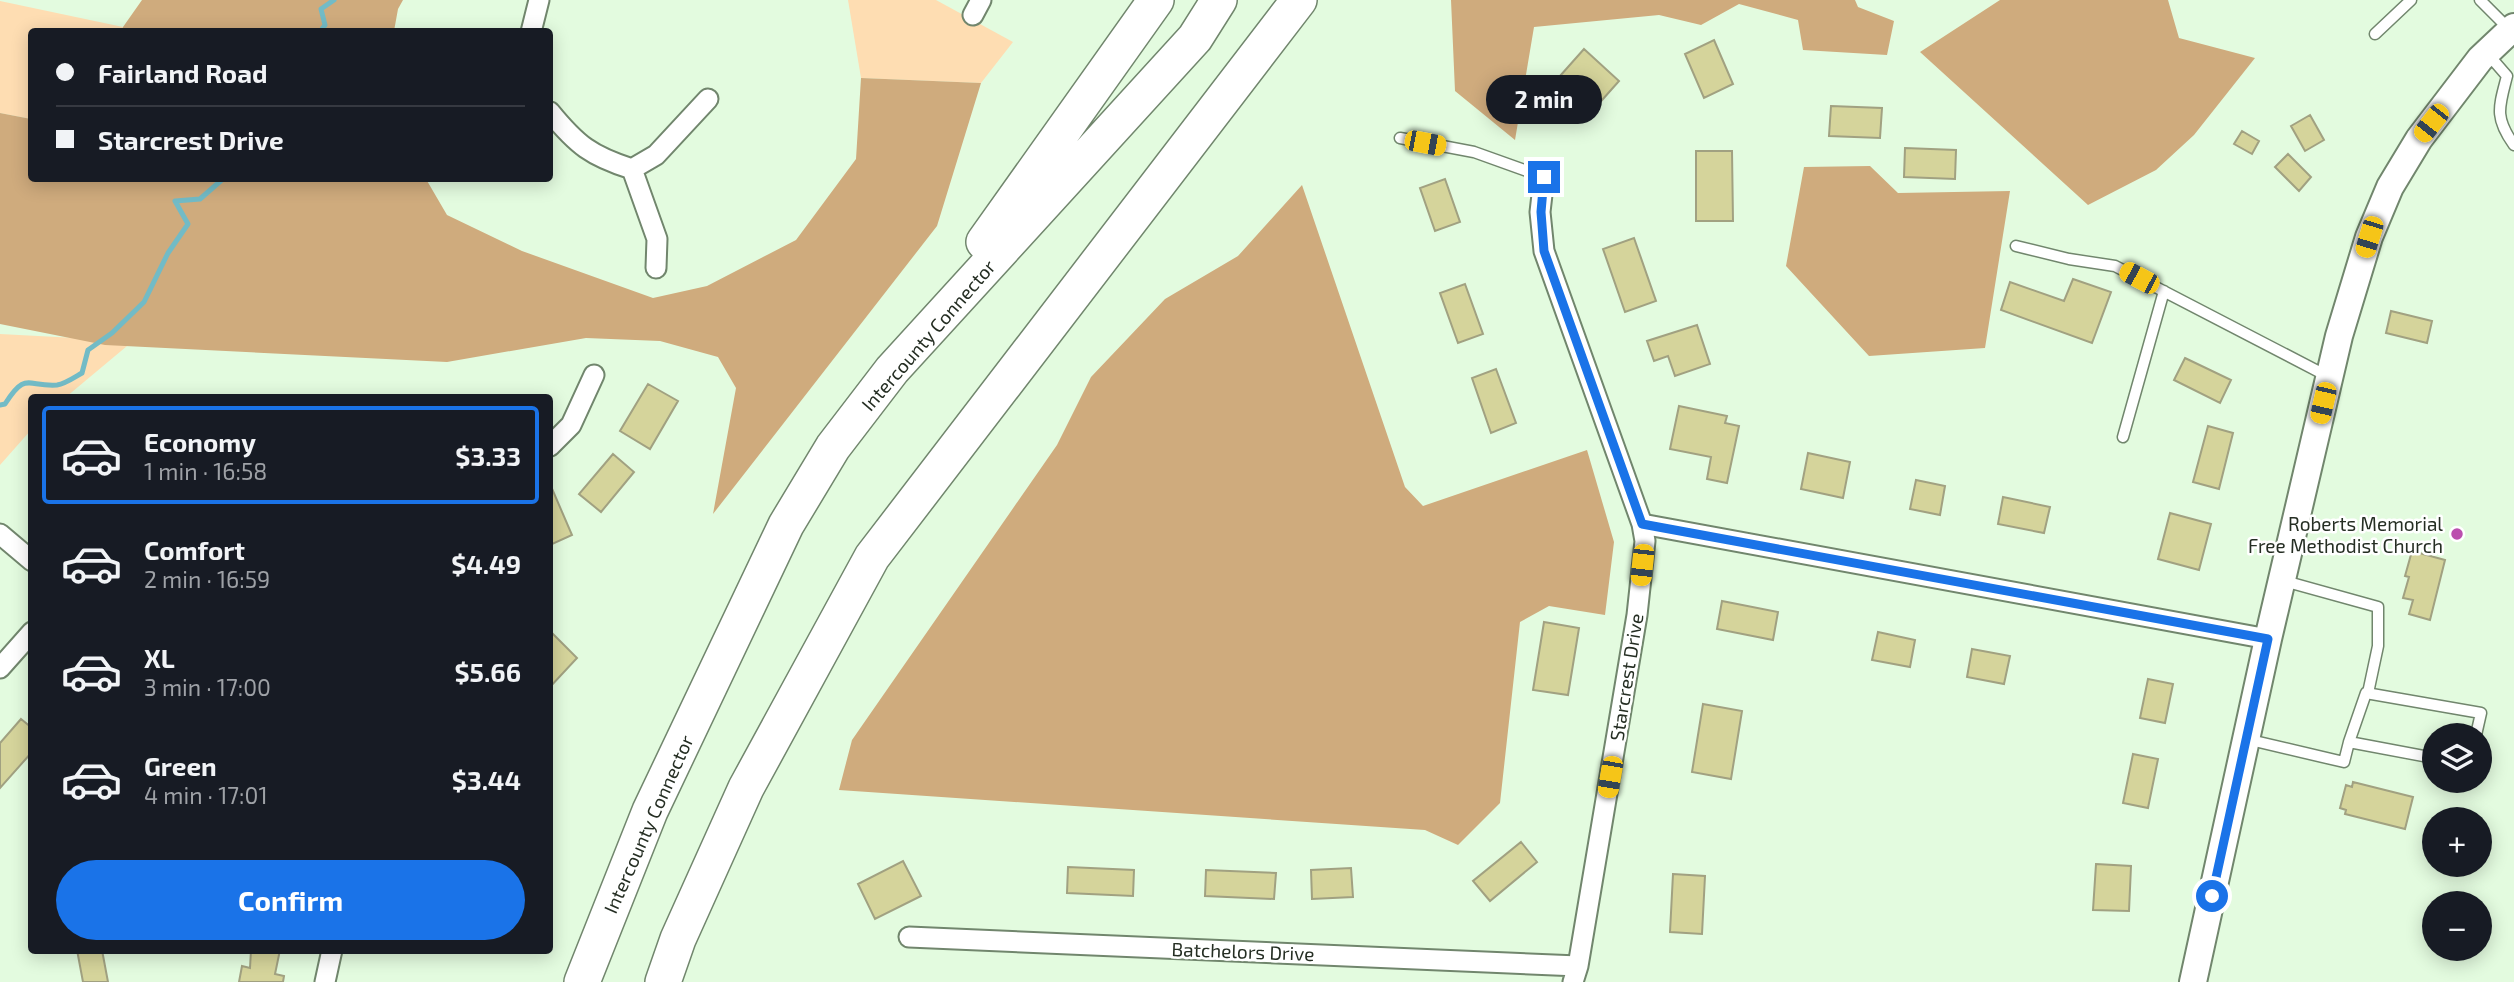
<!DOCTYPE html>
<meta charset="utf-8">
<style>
:root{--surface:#171b24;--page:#242831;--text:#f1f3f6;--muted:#9ea1a6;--line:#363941;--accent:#1a73e8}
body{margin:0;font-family:"Exo 2",sans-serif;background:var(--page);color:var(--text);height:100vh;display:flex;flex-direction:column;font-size:26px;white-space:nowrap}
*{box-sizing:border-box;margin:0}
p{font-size:23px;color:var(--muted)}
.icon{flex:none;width:38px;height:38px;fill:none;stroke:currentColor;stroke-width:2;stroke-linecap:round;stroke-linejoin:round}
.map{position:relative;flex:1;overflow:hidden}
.drawer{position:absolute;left:28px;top:394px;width:525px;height:560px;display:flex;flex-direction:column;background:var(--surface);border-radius:7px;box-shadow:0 4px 18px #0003}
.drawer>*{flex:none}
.guide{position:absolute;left:28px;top:28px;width:525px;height:154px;border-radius:7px;box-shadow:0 4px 18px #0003;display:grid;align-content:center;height:154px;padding:0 28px;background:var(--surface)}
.tools{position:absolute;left:2422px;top:723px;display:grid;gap:14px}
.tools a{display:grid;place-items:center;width:70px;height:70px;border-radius:50%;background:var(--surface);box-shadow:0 4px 18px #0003;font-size:35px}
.end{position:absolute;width:32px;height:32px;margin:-16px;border:9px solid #1a73e8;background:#fff;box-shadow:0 0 0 4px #fff}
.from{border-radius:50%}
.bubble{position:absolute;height:49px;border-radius:24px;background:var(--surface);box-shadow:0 4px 18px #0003;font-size:23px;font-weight:700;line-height:49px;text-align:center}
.car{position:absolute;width:21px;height:42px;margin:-21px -10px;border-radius:9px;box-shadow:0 0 5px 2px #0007;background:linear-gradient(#f5c518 24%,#345 0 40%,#f5c518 0 76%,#345 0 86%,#f5c518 0)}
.guide b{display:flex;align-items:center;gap:24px;height:66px;font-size:26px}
.guide b+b{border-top:2px solid var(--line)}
.guide i{width:18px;height:18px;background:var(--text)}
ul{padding:12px 0 0;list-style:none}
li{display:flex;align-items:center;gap:21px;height:98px;margin:0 14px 10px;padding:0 14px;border:4px solid transparent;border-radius:7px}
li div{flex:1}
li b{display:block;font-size:26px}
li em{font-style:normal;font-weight:700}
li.current{border-color:var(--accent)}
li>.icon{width:63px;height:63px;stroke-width:1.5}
.button{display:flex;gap:14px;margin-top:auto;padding:14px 28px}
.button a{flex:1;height:80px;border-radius:42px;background:var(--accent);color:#fff;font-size:28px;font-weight:700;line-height:80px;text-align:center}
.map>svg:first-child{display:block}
.green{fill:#feddb2}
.forest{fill:#cfab7d}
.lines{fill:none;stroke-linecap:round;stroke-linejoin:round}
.stream{stroke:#72bbc6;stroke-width:5}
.building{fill:#d5d49b;stroke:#a1a181;stroke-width:2}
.service-casing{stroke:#71866d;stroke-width:13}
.minor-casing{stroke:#71866d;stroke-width:23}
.secondary-casing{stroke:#71866d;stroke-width:30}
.motorway-casing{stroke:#71866d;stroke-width:38}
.service{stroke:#fff;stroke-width:10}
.minor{stroke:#fff;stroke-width:19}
.secondary{stroke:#fff;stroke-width:26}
.motorway{stroke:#fff;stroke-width:35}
.route{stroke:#1a73e8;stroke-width:9}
.poi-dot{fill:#bb4eae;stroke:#fff;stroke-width:2.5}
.labels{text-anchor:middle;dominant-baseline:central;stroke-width:5;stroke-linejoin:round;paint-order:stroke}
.street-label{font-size:19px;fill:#252e23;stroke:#fff}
.poi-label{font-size:19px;fill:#252e23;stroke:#fff;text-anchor:end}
</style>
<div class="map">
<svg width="2514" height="982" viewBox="0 0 2514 982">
<rect width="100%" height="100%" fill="#e3fbdf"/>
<path class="green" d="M 848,0 L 936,0 L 1013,42 L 981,83 L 861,78 Z
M 0,1 L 123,27 L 122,31 L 32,32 L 31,119 L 0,113 Z
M 0,334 L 133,341 L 66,397 L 32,397 L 31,430 L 0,465 Z"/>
<path class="forest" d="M 142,0 L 403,0 L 398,9 L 394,31 L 122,31 L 123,27 Z
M 1451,0 L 1855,0 L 1858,7 L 1894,21 L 1887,55 L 1803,50 L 1798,20 L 1739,4 L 1701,25 L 1659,15 L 1534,27 L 1515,140 L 1455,91 Z
M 2000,0 L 2168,0 L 2179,38 L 2255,58 L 2194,135 L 2156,170 L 2088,205 L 1920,52 Z
M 861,78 L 981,83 L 937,226 L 713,514 L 736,388 L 718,357 L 660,341 L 586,338 L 447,362 L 105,345 L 0,324 L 0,113 L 31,119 L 32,178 L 426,179 L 447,215 L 522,251 L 653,298 L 707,286 L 796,240 L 856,159 Z
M 1870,166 L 1898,193 L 2010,191 L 1985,348 L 1869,356 L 1786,266 L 1804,167 Z
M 1302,185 L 1405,487 L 1423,506 L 1587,450 L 1614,542 L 1605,615 L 1549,606 L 1520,622 L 1500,803 L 1458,845 L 1425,830 L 839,790 L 852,740 L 1057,445 L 1091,377 L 1165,299 L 1238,256 Z"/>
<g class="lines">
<path class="stream" d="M 320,32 L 325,25 L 321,9 L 334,0
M 0,405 L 5,404 C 26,371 27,387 57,385 C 65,384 75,377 82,373 L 88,350 L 112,333 L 144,302 L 168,253 L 188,224 L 175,201 L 200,199 L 224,178"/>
</g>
<path class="building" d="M 1714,40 L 1733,84 L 1704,98 L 1685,54 Z
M 1584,49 L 1619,81 L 1595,108 L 1560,76 Z
M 1831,106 L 1882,108 L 1880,138 L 1829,136 Z
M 2310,115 L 2324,140 L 2305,151 L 2291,126 Z
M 2242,131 L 2259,141 L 2252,154 L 2234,144 Z
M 1905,148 L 1956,150 L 1955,179 L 1904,177 Z
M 1696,151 L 1732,151 L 1733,221 L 1696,221 Z
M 2288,154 L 2311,177 L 2299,191 L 2275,167 Z
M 1445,179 L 1460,222 L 1435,231 L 1420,188 Z
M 1634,238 L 1656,301 L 1625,312 L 1603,249 Z
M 2073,279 L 2111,292 L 2092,343 L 2001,310 L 2010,282 L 2064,301 Z
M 1465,284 L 1483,334 L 1458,343 L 1440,293 Z
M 2391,311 L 2432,321 L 2427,343 L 2386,333 Z
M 1697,325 L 1710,364 L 1675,376 L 1668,356 L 1654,361 L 1647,341 Z
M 2185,358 L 2231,380 L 2220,403 L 2174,380 Z
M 1496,369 L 1516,423 L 1491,433 L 1472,378 Z
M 648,384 L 678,401 L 650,449 L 620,431 Z
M 1679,406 L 1727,416 L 1725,423 L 1739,426 L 1727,483 L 1707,479 L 1711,457 L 1670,449 Z
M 2208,426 L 2233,433 L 2219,489 L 2193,482 Z
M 1808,453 L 1850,462 L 1843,498 L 1801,489 Z
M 613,454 L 634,472 L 601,512 L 579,494 Z
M 1916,480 L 1945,486 L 1940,515 L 1910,509 Z
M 550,484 L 572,535 L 550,545 Z
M 2003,497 L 2050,507 L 2044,533 L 1998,524 Z
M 2170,513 L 2211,524 L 2199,570 L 2158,559 Z
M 2412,551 L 2445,560 L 2430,620 L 2409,614 L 2413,600 L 2403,598 L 2409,577 L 2405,576 Z
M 1722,601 L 1778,612 L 1773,640 L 1717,629 Z
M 1544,622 L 1579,628 L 1568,695 L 1533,690 Z
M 550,631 L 577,658 L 550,687 Z
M 1878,632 L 1915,640 L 1910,667 L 1872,660 Z
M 1972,649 L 2010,656 L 2004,684 L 1967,677 Z
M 2148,679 L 2173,684 L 2165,723 L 2140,718 Z
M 1703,704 L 1742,711 L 1731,779 L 1692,772 Z
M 21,719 L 32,728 L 32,752 L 0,788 L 0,743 Z
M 2133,754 L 2158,759 L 2148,808 L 2123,803 Z
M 2353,782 L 2413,797 L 2405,829 L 2345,814 L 2346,810 L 2340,808 L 2346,785 L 2352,787 Z
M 1521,842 L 1537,862 L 1490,901 L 1473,881 Z
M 903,861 L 921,896 L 875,919 L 858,884 Z
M 2096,864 L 2131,866 L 2129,911 L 2093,910 Z
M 1068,867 L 1134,870 L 1133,896 L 1067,893 Z
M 1351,868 L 1353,897 L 1312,899 L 1311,870 Z
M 1206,870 L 1276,873 L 1274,899 L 1205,896 Z
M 1673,874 L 1705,876 L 1702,934 L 1670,932 Z
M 77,950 L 102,950 L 108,982 L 83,982 Z
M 251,950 L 280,950 L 275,974 L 284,976 L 283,982 L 239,982 L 242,966 L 250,968 Z"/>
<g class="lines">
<g class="service-casing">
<path id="service" d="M 2480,0 L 2510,30
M 2375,34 L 2411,0
M 2487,53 L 2507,76 C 2499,107 2494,117 2514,145
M 1400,138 L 1474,152 L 1544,177
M 2016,246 L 2069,259 L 2115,266 L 2329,377
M 2123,437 L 2164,291
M 2284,581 L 2378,607 L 2378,646 L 2368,693
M 2246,739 L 2344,762 L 2349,742
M 2434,758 L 2349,742 L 2366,693 L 2481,713 L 2476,735"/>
</g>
<g class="minor-casing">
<path id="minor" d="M 973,15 L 981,0
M 531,32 L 539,0
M 550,112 C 577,145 591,156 632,169 L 657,239 L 656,268
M 632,169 L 656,155 L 708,99
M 1544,177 L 1540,212 L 1544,251 L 1642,524 L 1645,541 L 1637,615 L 1578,966 L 1573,982
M 550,446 L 571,425 L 594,375
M 1642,524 L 2268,639
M 0,534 L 32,561
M 0,668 L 32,632
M 909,937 L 1578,966
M 325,982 L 332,950"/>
</g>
<g class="secondary-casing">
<path id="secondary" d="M 2193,982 L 2268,639 L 2339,336 L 2369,237 L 2390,187 L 2419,139 L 2480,59 L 2514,27"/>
</g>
<g class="motorway-casing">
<path id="motorway" d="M 984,242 L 1156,0
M 582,982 L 650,811 L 786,525 L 833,447 L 892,370 L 1195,38 L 1219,0
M 663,982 L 678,939 L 746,788 L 872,557 L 1299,0"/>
</g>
<use href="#service" class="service"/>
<use href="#minor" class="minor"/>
<use href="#secondary" class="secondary"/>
<use href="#motorway" class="motorway"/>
</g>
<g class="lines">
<path class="route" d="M 1544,177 L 1541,212 L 1544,251 L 1642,524 L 2268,639 L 2212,896"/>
</g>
<circle class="poi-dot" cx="2457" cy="534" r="7"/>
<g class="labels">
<g class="street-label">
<text transform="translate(928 335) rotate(-49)">Intercounty Connector</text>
<text transform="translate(1626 677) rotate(-81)">Starcrest Drive</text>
<text transform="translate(648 824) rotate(-66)">Intercounty Connector</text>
<text transform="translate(1243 951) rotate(2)">Batchelors Drive</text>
</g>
<g class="poi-label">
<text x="2443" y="523">Roberts Memorial<tspan x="2443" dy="22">Free Methodist Church</tspan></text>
</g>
</g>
</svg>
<div class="tools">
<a><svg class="icon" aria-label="layers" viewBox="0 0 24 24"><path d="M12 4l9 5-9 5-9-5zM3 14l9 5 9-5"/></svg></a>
<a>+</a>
<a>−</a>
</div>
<i class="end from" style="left:2212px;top:896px"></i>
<i class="end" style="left:1544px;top:177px"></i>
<div class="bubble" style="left:1486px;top:75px;width:116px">2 min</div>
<i class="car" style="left:2431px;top:123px;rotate:218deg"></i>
<i class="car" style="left:1425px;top:143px;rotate:101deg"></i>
<i class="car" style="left:2369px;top:237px;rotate:197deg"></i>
<i class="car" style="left:2139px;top:278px;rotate:298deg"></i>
<i class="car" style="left:2323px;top:403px;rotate:193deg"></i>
<i class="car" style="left:1642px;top:565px;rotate:186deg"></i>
<i class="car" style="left:1610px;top:777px;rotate:190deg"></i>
<div class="guide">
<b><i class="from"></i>Fairland Road</b>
<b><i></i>Starcrest Drive</b>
</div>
<section class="drawer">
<ul>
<li class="current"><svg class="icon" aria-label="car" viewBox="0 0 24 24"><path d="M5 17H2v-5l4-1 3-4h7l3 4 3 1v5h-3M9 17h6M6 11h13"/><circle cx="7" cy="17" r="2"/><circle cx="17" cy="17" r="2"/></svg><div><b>Economy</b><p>1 min · 16:58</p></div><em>$3.33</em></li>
<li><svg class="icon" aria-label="car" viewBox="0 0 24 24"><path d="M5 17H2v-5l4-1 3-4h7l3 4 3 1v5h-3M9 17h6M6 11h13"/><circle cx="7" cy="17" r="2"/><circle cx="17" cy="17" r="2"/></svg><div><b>Comfort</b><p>2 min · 16:59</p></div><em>$4.49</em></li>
<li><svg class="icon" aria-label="car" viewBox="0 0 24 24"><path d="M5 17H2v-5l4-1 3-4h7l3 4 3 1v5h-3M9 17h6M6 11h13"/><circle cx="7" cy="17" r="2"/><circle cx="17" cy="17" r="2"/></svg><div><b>XL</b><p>3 min · 17:00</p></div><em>$5.66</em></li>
<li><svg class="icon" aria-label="car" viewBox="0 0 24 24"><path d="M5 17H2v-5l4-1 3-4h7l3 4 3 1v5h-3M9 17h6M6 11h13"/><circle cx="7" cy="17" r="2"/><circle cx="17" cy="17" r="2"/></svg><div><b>Green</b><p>4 min · 17:01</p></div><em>$3.44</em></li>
</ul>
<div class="button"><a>Confirm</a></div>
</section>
</div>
